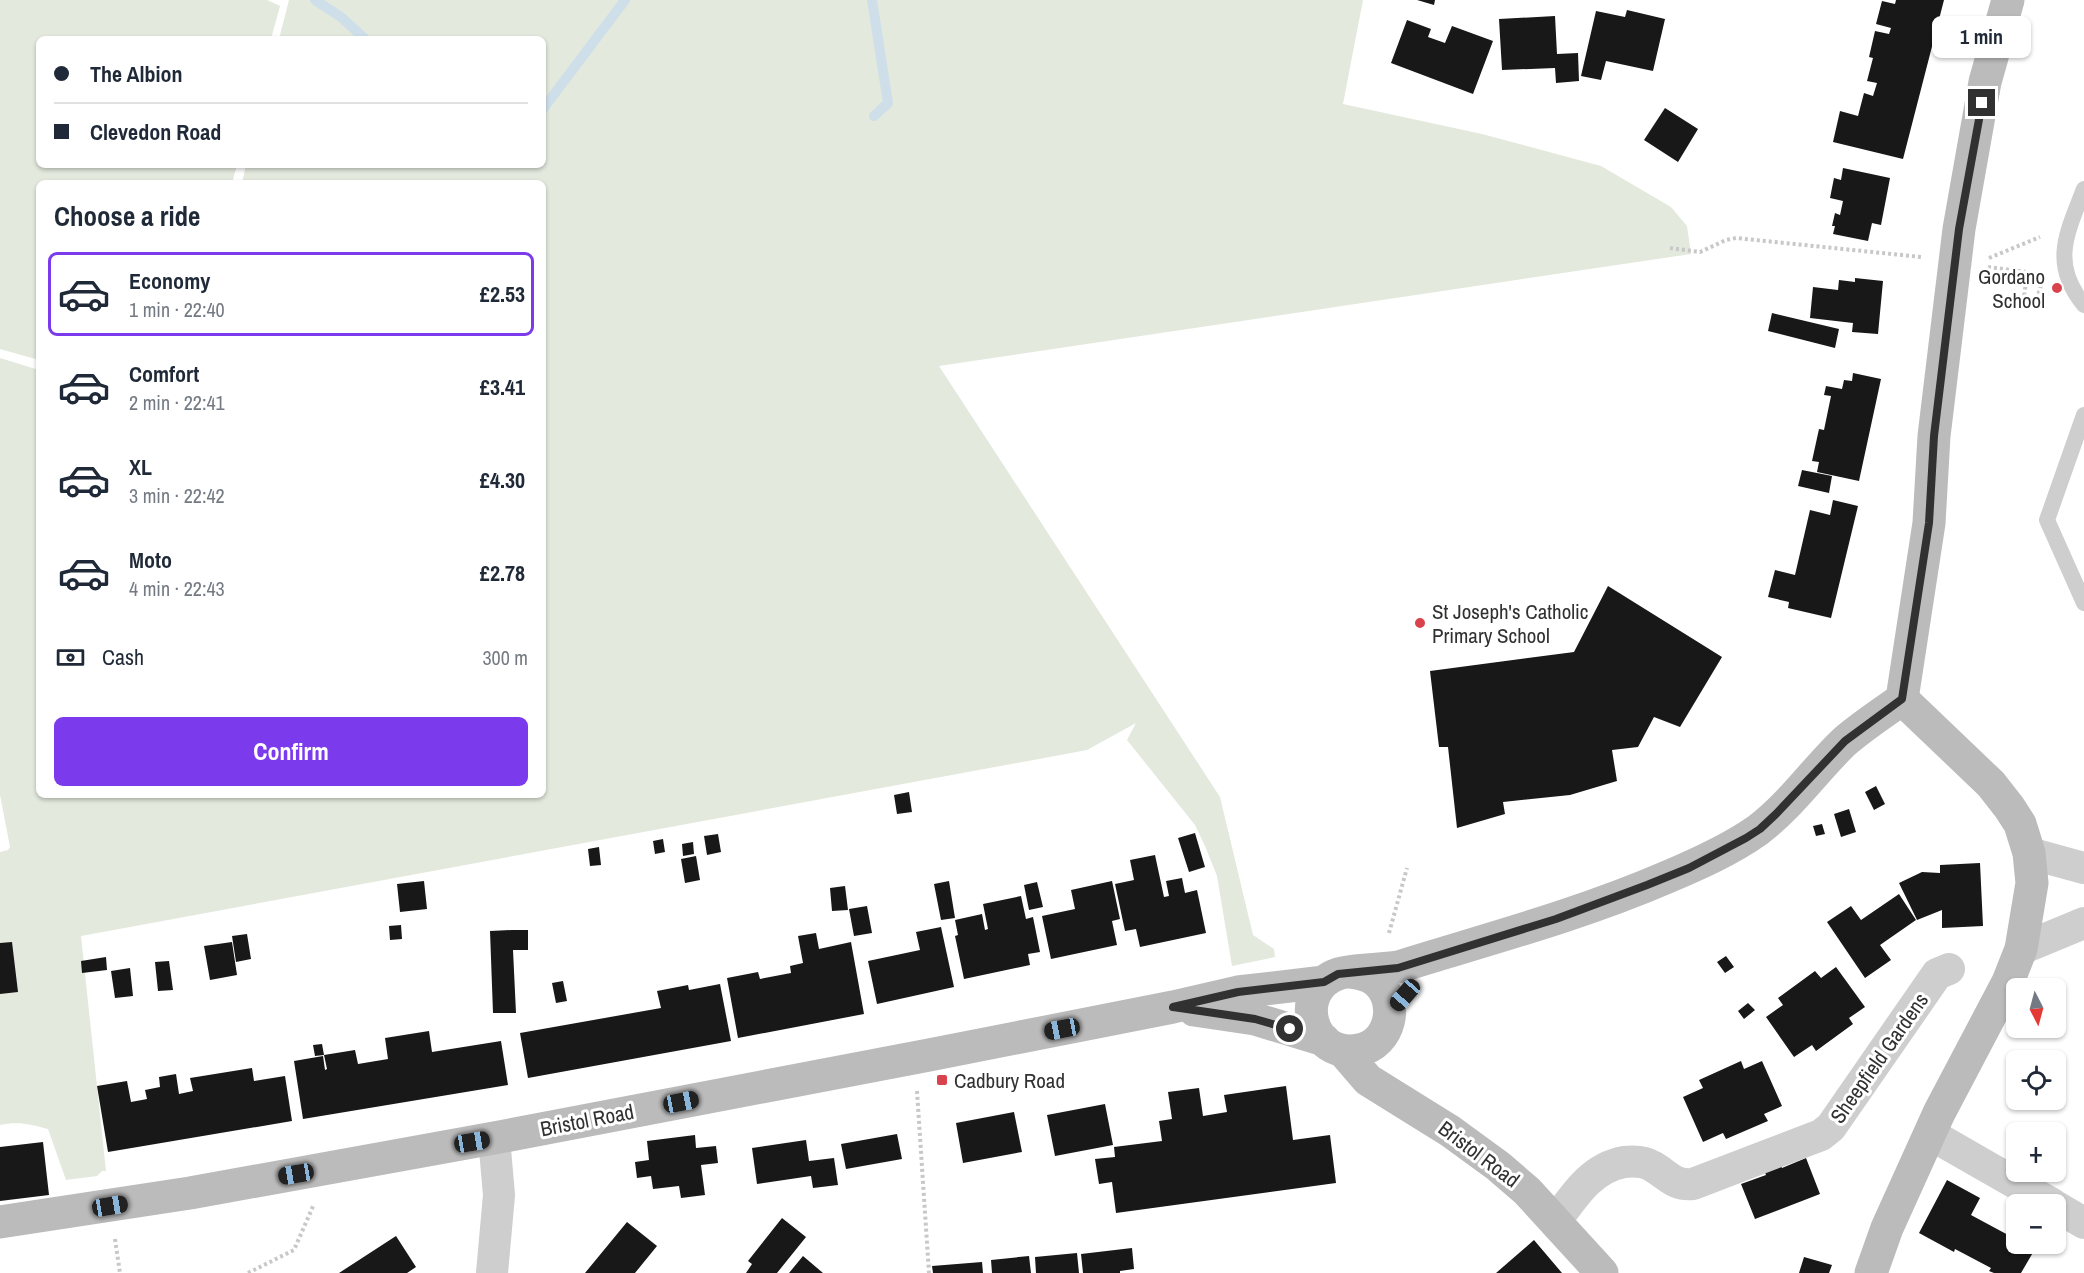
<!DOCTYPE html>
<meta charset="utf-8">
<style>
:root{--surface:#fff;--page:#f2f2f3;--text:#1f2937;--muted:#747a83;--line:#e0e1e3;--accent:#7c3aed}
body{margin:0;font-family:"Archivo Narrow",sans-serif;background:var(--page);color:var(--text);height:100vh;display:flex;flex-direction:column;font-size:22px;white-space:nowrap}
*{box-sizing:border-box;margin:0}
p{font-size:20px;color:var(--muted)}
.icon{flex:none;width:33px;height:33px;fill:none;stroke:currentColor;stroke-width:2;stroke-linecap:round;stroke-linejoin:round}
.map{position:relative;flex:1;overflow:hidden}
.drawer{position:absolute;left:36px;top:180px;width:510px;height:618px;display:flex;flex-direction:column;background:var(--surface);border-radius:9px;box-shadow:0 2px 4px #0004}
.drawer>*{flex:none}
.guide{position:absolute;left:36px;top:36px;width:510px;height:132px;border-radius:9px;box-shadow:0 2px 4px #0004;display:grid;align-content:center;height:132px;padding:0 18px;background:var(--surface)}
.needle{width:39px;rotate:174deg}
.controls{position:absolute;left:2006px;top:978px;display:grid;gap:12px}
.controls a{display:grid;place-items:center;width:60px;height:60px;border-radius:9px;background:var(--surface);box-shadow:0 2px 4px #0004;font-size:30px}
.end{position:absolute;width:27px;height:27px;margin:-14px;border:8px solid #313131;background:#fff;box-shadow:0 0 0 3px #fff}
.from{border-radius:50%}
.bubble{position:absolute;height:42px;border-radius:9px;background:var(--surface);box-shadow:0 2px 4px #0004;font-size:20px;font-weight:700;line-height:42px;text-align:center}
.car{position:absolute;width:18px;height:36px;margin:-18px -9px;border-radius:8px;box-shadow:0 0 4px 2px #0007;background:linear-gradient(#222 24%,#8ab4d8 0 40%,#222 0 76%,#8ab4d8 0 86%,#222 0)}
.guide b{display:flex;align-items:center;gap:21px;height:57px;font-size:22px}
.guide b+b{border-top:2px solid var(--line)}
.guide i{width:15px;height:15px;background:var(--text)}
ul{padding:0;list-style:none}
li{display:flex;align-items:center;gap:18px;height:84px;margin:0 12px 9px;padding:0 6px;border:3px solid transparent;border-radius:9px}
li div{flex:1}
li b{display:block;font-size:22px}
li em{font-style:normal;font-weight:700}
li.on{border-color:var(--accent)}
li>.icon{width:54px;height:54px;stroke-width:1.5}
h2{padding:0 18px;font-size:27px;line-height:72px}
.pay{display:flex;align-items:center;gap:15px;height:66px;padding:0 18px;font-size:22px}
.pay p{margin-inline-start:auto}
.primary-button{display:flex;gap:12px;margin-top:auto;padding:12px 18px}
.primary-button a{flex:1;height:69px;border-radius:9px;background:var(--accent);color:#fff;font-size:24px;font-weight:700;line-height:69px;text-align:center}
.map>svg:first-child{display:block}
.green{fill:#e3e9dd}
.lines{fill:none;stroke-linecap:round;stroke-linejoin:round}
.stream{stroke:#cedfea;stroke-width:10}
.building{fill:#181818}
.path{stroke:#c8c8c8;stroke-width:4;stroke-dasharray:3 3;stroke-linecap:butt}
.service{stroke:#cecece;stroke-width:16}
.minor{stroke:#cecece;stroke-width:32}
.secondary{stroke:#bbb;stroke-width:33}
.route{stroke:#313131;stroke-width:8}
.poi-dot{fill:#d8434c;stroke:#fff;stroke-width:2}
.labels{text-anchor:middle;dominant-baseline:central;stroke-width:6;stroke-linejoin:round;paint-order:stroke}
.poi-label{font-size:21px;fill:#313131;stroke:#fff;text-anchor:start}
.street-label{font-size:21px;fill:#313131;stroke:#fff}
</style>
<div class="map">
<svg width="2084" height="1273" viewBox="0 0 2084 1273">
<rect width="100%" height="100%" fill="#fff"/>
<path class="green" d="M 0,0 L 267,0 L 280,6 L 271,39 L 39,39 L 39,165 L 237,165 L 232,183 L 39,183 L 39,360 L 0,349 Z
M 289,0 L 1363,0 L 1343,104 L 1482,134 L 1601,166 L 1671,207 L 1687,226 L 1691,254 L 939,366 L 1220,797 L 1253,935 L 1274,949 L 1275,957 L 1232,966 L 1217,876 L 1205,846 L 1195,825 L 1127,740 L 1136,723 L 1087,750 L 81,936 L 106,1171 L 102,1171 L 97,1176 L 66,1180 L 48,1129 C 31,1124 17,1121 0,1125 L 0,852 L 8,850 L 10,847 L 0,795 L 0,358 L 39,370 L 39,795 L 543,795 L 543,183 L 242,183 L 246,165 L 543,165 L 543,39 L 279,39 Z"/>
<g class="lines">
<path class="stream" d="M 315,0 L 341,17 L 365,39
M 872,0 L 888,103 L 874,116
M 543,109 L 625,0"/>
</g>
<path class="building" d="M 1417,0 L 1435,0 L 1434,5 Z
M 1896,0 L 1944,0 L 1903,159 L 1833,142 L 1840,111 L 1858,116 L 1864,93 L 1873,96 L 1877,83 L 1867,81 L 1873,58 L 1869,57 L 1875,31 L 1889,34 L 1891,28 L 1876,24 L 1882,1 L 1895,4 Z
M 1627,10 L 1665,19 L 1653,71 L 1606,61 L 1601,80 L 1581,76 L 1596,11 L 1625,17 Z
M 1555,16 L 1557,54 L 1578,53 L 1579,81 L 1556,83 L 1555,68 L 1502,70 L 1499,19 Z
M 1407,20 L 1431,29 L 1428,37 L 1445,43 L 1452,26 L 1493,41 L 1473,94 L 1391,63 Z
M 1665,108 L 1698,129 L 1678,162 L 1644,140 Z
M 1843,168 L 1890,178 L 1881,225 L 1872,223 L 1868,241 L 1833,234 L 1835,226 L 1832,226 L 1835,213 L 1840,215 L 1843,201 L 1830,198 L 1834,178 L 1841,180 Z
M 1855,278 L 1883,281 L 1878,334 L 1852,332 L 1853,323 L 1810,318 L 1813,287 L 1838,290 L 1839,280 L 1855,282 Z
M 1772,313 L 1839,329 L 1835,348 L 1768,331 Z
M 1853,373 L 1881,379 L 1859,481 L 1817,472 L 1819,462 L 1812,461 L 1819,429 L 1824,430 L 1831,396 L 1824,395 L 1826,386 L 1842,389 L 1844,380 L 1852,381 Z
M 1802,470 L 1832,476 L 1829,493 L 1798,486 Z
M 1833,500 L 1858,506 L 1831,618 L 1788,608 L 1789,602 L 1768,597 L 1775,570 L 1795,575 L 1810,510 L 1830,515 Z
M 1608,586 L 1722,657 L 1680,727 L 1654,717 L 1638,747 L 1612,750 L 1617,781 L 1570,795 L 1503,802 L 1505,814 L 1457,828 L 1448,747 L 1439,747 L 1430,671 L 1574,652 Z
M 1876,786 L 1885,804 L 1874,810 L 1865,792 Z
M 909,792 L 912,812 L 897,814 L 894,795 Z
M 1849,809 L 1856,832 L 1841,837 L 1834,814 Z
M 1822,824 L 1825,834 L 1816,836 L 1813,826 Z
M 1195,833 L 1205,867 L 1189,872 L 1178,838 Z
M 718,834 L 721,852 L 707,855 L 704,836 Z
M 663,839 L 665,852 L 655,854 L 653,841 Z
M 693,842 L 694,854 L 683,856 L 682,844 Z
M 599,847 L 601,865 L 590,866 L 588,849 Z
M 1155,855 L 1164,897 L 1169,896 L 1166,881 L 1182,878 L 1185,893 L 1197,890 L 1206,933 L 1140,947 L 1136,929 L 1125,931 L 1115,884 L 1134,880 L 1130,860 Z
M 696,856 L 700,880 L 685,883 L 681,859 Z
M 1980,863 L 1983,926 L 1942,928 L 1942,910 L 1917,920 L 1899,883 L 1922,872 L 1940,873 L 1940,865 Z
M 424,881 L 427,909 L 400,912 L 397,884 Z
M 949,881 L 955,918 L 941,920 L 934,884 Z
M 1112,881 L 1120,919 L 1112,921 L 1117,945 L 1051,959 L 1042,916 L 1075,909 L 1071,890 Z
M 1037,882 L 1043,907 L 1029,910 L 1024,885 Z
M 845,886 L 848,910 L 832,911 L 830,888 Z
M 1899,894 L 1916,920 L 1880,945 L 1891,960 L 1865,978 L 1827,922 L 1851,906 L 1861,920 Z
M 1021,896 L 1026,919 L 1033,917 L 1040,952 L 1028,954 L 1030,965 L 964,979 L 955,936 L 958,935 L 955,920 L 982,914 L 985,930 L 988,929 L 983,904 Z
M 867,906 L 872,933 L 854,936 L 849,909 Z
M 401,925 L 402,939 L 390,940 L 389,926 Z
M 941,927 L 954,987 L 877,1004 L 868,961 L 920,950 L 916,932 Z
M 512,930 L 528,930 L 528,950 L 513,950 L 516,1013 L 493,1013 L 490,931 Z
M 816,933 L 819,949 L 851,942 L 864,1014 L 738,1038 L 727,978 L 758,972 L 760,979 L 791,973 L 790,966 L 803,963 L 798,936 Z
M 247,934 L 251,959 L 236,962 L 232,936 Z
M 12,942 L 18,992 L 0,994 L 0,943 Z
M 232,942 L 237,975 L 210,980 L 204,946 Z
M 1726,956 L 1734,967 L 1725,973 L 1717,962 Z
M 106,957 L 107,970 L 82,973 L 81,961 Z
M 169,961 L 173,990 L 158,991 L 155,962 Z
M 1836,967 L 1865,1007 L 1849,1018 L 1853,1024 L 1816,1051 L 1812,1045 L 1794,1057 L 1766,1017 L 1783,1005 L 1778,998 L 1815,971 L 1821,978 Z
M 130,968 L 133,996 L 115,998 L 111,971 Z
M 563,981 L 567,1001 L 556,1003 L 552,983 Z
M 720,984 L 731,1041 L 528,1078 L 520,1033 L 661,1008 L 657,991 L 688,985 L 689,990 Z
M 1748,1003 L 1755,1010 L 1744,1019 L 1738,1011 Z
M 429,1031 L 432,1052 L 501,1041 L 508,1085 L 303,1119 L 294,1061 L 323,1056 L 325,1070 L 327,1069 L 324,1055 L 355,1050 L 358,1064 L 388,1059 L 385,1038 Z
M 322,1044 L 324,1055 L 315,1056 L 313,1045 Z
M 1741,1061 L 1744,1069 L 1762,1061 L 1782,1106 L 1764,1114 L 1768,1121 L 1726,1139 L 1723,1133 L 1703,1142 L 1683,1097 L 1703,1088 L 1699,1080 Z
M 252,1068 L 254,1081 L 285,1076 L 292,1121 L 108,1152 L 97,1086 L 127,1081 L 131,1102 L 147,1099 L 145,1090 L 160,1087 L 159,1077 L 176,1074 L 179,1094 L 193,1091 L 190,1078 Z
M 1286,1086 L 1293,1140 L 1330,1135 L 1336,1183 L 1116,1213 L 1112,1182 L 1099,1184 L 1095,1159 L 1115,1157 L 1114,1147 L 1162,1141 L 1159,1121 L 1172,1119 L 1168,1092 L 1199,1088 L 1203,1116 L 1227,1112 L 1224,1095 Z
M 1105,1104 L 1113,1145 L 1055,1156 L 1047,1115 Z
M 1014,1112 L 1022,1152 L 963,1163 L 956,1123 Z
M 897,1134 L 902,1159 L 846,1169 L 841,1144 Z
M 695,1135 L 696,1148 L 716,1146 L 718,1163 L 701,1165 L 705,1195 L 681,1198 L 679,1186 L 653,1189 L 651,1176 L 637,1178 L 635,1162 L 649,1160 L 647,1141 Z
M 806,1140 L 809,1161 L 834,1158 L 838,1185 L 813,1188 L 811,1176 L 757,1184 L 752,1148 Z
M 43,1142 L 49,1195 L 0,1201 L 0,1147 Z
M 1806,1158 L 1820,1194 L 1755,1219 L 1741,1184 L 1766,1175 L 1764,1170 L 1780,1163 L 1782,1168 Z
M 1947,1180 L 1980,1198 L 1971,1215 L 2010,1236 L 2016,1224 L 2016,1244 L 2038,1244 L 2021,1273 L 1994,1273 L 1989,1271 L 1991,1268 L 1955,1249 L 1954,1252 L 1919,1233 Z
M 782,1218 L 806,1237 L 777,1273 L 746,1273 L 752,1264 L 748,1261 Z
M 627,1222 L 657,1246 L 635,1273 L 585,1273 Z
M 396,1236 L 416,1267 L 407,1273 L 339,1273 Z
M 1534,1240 L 1562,1273 L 1496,1273 Z
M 1132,1248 L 1134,1269 L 1120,1271 L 1120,1273 L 1083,1273 L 1081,1254 Z
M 1077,1253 L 1079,1273 L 1036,1273 L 1035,1257 Z
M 803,1256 L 823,1273 L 789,1273 Z
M 1029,1256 L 1031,1273 L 992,1273 L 991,1260 Z
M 1804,1257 L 1832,1265 L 1829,1273 L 1799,1273 Z
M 982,1262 L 983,1273 L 933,1273 L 932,1266 Z"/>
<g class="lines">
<path class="path" d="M 1670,248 L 1700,252 L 1726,240 L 1736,238 L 1921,257
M 1989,258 L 2040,237
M 1988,267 L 2027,272 L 2024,298 L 2037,299 L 2041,285
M 1389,933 L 1407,868
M 917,1091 L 929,1273
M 115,1239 L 120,1273
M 248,1273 L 294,1250 L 314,1204"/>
<path class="service" d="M 2084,189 C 2067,233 2050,263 2084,305
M 2084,415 L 2047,520 L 2084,603"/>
<path class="minor" d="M 2029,853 L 2084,868
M 2021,949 L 2084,923
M 1930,1134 L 2052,1204
M 2055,1206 L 2084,1223
M 1555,1222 C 1574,1196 1591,1168 1624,1162 C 1634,1161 1644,1161 1652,1166 C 1668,1175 1674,1186 1693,1184 L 1821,1135 L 1831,1127 L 1937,974 L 1949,969
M 492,1273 L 499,1195 L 494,1138"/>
<path class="secondary" d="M 1350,972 C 1360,973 1369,975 1376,981 C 1400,1001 1391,1044 1359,1050 C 1310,1060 1292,990 1338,974 C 1354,969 1381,970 1398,967 C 1488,939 1579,915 1665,878 C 1696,865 1730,850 1758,830 C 1790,806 1814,771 1843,743 C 1861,727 1883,713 1902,699 L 1929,523 L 1934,436 L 1959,229 L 1985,82 L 2008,0
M 1194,1010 L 1255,1019 L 1324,1040
M 1343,1051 L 1368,1080 L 1450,1131 L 1498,1166 L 1527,1191 L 1602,1273
M 0,1222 L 190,1193 L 494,1138 L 929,1055 L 1173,1007 L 1238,992 L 1324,982
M 1871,1273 L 1887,1228 L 1939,1113 L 2008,982 L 2021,949 L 2032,883 L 2029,853 L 2020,824 L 2009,807 L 1991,784 L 1902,699"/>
</g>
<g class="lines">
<path class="route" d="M 1290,1029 L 1255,1019 L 1173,1007 L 1238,992 L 1324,982 L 1338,974 L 1398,968 L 1556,919 L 1647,885 L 1689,868 L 1746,838 L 1760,829 L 1776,814 L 1845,741 L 1902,699 L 1929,523 L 1934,436 L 1959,229 L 1982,103"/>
</g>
<g class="poi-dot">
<circle cx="2057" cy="288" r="6"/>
<circle cx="1420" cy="623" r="6"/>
<rect x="936" y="1074" width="12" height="12" rx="3"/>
</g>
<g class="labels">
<g class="poi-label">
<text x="2045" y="276" text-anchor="end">Gordano<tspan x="2045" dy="24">School</tspan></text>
<text x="1432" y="611">St Joseph's Catholic<tspan x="1432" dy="24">Primary School</tspan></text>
<text x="954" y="1080">Cadbury Road</text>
</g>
<g class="street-label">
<text transform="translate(1879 1058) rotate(-55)">Sheepfield Gardens</text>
<text transform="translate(587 1120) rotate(-11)">Bristol Road</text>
<text transform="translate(1479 1154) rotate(37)">Bristol Road</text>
</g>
</g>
</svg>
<div class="controls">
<a><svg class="needle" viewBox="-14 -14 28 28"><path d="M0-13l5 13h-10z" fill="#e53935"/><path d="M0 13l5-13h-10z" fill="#747a83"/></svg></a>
<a><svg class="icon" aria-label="locate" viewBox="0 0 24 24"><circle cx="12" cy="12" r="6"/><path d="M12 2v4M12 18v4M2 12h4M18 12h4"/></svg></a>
<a>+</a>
<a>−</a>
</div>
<i class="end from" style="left:1290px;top:1029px"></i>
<i class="end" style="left:1982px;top:103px"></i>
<div class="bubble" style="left:1932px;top:16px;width:99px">1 min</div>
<i class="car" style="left:1405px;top:995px;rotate:221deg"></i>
<i class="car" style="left:1062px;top:1029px;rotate:259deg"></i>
<i class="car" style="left:681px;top:1102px;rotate:79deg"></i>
<i class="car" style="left:472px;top:1142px;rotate:80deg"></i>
<i class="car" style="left:296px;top:1174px;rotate:260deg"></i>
<i class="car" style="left:110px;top:1206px;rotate:81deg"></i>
<div class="guide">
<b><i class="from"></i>The Albion</b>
<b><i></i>Clevedon Road</b>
</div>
<section class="drawer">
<h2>Choose a ride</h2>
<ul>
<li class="on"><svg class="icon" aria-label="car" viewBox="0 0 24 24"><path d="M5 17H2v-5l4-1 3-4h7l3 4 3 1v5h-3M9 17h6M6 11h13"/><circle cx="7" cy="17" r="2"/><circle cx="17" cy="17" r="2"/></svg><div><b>Economy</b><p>1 min · 22:40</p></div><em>£2.53</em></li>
<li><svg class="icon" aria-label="car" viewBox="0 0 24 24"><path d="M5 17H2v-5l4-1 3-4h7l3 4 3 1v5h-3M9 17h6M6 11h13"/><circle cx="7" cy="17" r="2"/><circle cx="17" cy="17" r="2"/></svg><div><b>Comfort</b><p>2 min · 22:41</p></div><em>£3.41</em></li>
<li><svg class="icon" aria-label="car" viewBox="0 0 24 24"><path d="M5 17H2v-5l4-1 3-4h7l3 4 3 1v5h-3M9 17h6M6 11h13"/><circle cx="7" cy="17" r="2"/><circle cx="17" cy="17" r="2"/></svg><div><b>XL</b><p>3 min · 22:42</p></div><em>£4.30</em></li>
<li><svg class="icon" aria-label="car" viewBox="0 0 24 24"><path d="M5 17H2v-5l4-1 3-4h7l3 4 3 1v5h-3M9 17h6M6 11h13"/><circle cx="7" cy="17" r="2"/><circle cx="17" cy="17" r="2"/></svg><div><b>Moto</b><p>4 min · 22:43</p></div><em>£2.78</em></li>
</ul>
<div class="pay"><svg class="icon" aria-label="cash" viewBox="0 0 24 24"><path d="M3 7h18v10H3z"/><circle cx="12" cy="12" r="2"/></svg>Cash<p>300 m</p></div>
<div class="primary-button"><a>Confirm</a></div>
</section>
</div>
